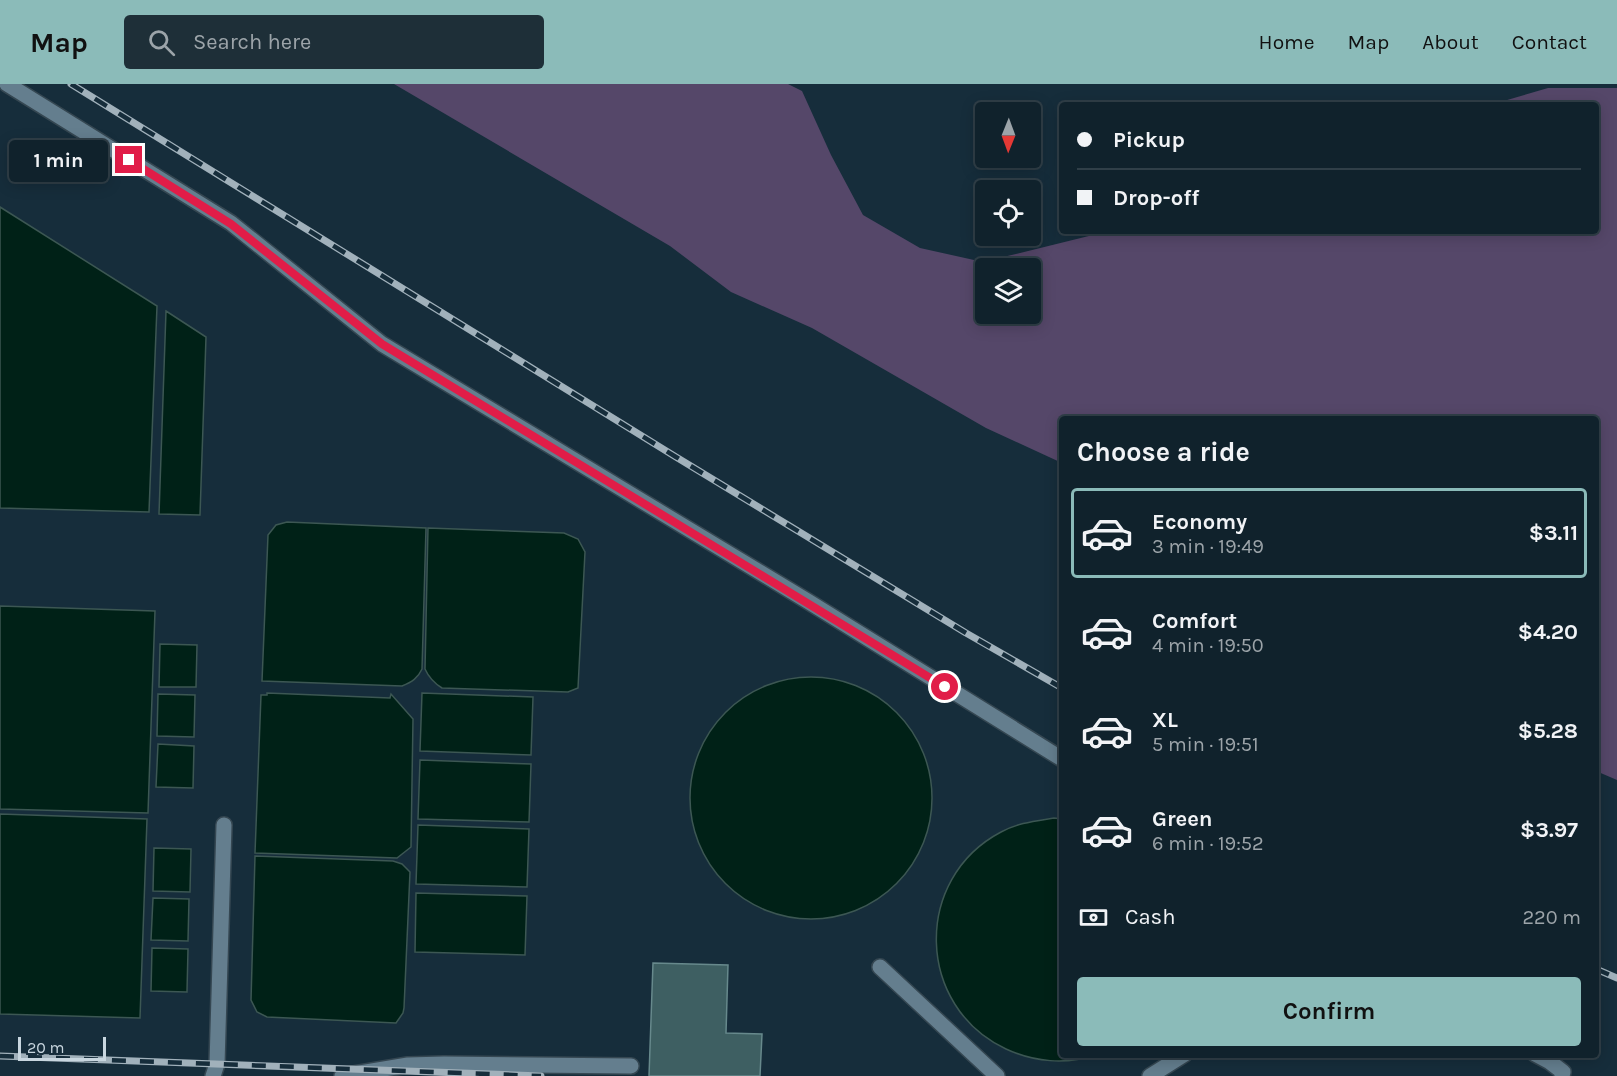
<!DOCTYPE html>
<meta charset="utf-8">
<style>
:root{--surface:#10222c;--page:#1e2f38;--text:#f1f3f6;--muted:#9ca4a9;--line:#303f48;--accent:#8bbbb9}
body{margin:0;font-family:Karla,sans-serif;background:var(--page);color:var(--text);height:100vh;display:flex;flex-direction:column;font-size:22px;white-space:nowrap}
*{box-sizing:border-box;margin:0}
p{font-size:20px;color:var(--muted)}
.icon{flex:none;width:33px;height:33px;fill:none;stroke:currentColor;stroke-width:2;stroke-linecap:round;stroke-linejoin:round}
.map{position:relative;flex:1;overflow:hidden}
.sheet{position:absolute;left:1059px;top:332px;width:540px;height:642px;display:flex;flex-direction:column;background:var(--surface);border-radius:6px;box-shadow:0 3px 15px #0003,0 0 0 2px var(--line)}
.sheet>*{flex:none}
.banner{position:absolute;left:1059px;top:18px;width:540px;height:132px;border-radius:6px;box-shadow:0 3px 15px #0003,0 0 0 2px var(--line);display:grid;align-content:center;height:132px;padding:0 18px;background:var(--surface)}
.needle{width:39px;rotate:181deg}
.tools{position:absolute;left:975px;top:18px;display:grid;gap:12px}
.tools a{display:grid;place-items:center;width:66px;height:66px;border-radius:6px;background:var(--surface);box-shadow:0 3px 15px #0003,0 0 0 2px var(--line);font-size:30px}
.scale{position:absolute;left:18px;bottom:15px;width:88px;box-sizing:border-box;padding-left:6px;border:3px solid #c8d6df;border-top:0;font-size:16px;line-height:21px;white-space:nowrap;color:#c8d6df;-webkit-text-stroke:4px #162d3b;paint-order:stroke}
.end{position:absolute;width:27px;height:27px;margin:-14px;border:8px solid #e11d48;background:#fff;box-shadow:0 0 0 3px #fff}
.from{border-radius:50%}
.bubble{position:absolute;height:42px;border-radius:6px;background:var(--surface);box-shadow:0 3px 15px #0003,0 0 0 2px var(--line);font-size:20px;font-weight:700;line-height:42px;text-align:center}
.banner b{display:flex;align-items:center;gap:21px;height:57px;font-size:22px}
.banner b+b{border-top:2px solid var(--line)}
.banner i{width:15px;height:15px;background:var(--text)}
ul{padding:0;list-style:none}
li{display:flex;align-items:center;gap:18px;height:90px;margin:0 12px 9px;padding:0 6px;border:3px solid transparent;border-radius:6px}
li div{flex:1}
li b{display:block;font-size:22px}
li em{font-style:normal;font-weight:700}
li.on{border-color:var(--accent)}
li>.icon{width:54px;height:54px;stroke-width:1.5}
h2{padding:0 18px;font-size:27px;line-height:72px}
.pay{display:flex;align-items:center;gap:15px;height:66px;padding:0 18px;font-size:22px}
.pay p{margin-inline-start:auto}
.primary-button{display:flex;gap:12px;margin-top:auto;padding:12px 18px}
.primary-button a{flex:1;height:69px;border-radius:6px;background:var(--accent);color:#111;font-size:24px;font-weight:700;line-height:69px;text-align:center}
header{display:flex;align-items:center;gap:36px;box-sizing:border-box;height:84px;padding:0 30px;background:var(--accent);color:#111}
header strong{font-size:28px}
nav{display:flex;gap:33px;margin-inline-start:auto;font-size:21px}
.search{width:420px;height:54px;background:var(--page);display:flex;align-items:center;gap:15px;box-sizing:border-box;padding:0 21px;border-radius:6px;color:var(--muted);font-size:22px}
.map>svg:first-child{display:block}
.forest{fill:#554769;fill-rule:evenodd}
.water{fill:#002117;stroke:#3c5753;stroke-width:1.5}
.building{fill:#3e5f62;stroke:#67898c;stroke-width:1.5}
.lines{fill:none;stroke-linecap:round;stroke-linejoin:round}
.service-casing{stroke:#354752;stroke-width:18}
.service{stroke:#647e8e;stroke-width:15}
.rail-casing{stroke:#a1b1bb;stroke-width:7}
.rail{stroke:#162d3b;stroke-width:4.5;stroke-dasharray:14;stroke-linecap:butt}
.route{stroke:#e11d48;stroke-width:8}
</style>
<header>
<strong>Map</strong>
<div class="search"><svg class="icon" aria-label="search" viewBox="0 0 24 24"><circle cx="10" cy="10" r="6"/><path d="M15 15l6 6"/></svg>Search here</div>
<nav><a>Home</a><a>Map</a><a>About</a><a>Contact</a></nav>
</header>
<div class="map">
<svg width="1617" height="992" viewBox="0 0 1617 992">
<rect width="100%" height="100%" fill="#162d3b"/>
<path class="forest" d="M 394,0 L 788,0 L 802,7 L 831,71 L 863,131 L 920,164 L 983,178 L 1109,147 L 1596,147 L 1596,21 L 1490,21 L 1548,4 L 1617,4 L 1617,696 L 1596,687 L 1596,334 L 1062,334 L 1062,379 L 986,344 L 812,244 L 731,208 L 670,162 ZM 986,184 L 1030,184 L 1030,230 L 986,230 Z"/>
<path class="water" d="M 0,123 L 157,222 L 149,428 L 0,424 Z
M 166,227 L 206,253 L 200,431 L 159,430 Z
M 287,438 L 426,444 L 422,585 C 418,594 412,598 402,602 L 262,597 L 268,451 L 276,441 Z
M 428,444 L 564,449 L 578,455 L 585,468 L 578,604 L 568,608 L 442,604 C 434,599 429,594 425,585 Z
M 0,522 L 155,527 L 148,729 L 0,725 Z
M 160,560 L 197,561 L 196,603 L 159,603 Z
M690 714a121 121 0 1 1 242 0a121 121 0 1 1-242 0Z
M 267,609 L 390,614 L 391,610 L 413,635 L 411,763 L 397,774 L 255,769 L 261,611 L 267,611 Z
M 422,609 L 533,613 L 531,671 L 420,667 Z
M 158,610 L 195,611 L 194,653 L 157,652 Z
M 158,660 L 194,662 L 193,704 L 156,703 Z
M 420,676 L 531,680 L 529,738 L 418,735 Z
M 0,730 L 147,735 L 140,934 L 0,930 Z
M 1054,734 L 1062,735 L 1062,970 L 1095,971 C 1066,981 1034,978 1006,965 C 916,923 912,795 1001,748 C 1017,739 1036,737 1054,734 Z
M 418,741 L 529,745 L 527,803 L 416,800 Z
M 154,764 L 191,765 L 190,808 L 153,807 Z
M 255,772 L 393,777 L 402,780 L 410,788 L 404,924 L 403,929 L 396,939 L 267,933 L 257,928 L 251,916 Z
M 416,809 L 527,812 L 525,871 L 415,868 Z
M 153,814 L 189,815 L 188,857 L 151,856 Z
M 152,864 L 188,865 L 187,908 L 151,907 Z"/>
<path class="building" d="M 653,879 L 728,881 L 726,949 L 762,950 L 760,992 L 649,992 Z"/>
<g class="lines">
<g class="service-casing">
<path id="service" d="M 7,0 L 231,139 L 382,260 L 809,518 L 1062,675
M 880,883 L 997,992
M 1535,970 L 1550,978 L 1563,988 L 1562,992
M 444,980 L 631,982
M 213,992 L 217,980 L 224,741
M 342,992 L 408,981 L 444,980 L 476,992
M 1150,992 L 1185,970"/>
</g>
<use href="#service" class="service"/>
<g class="rail-casing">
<path id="rail" d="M 71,0 L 676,373 L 966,549 L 1062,604
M 1596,885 L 1617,894
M 0,972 L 541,992"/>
</g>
<use href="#rail" class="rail"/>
</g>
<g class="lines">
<path class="route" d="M 129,76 L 231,140 L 382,260 L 945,603"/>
</g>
</svg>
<div class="tools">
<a><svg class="needle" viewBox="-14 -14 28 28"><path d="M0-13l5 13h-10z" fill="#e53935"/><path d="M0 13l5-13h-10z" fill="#9ca4a9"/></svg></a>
<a><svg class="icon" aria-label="locate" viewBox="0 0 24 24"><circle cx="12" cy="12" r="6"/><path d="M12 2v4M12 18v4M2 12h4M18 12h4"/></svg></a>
<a><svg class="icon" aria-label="layers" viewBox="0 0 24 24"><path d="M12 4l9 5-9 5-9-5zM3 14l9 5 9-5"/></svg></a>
</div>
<div class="scale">20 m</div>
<i class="end from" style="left:945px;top:603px"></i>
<i class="end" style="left:129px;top:76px"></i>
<div class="bubble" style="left:9px;top:56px;width:99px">1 min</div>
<div class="banner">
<b><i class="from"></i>Pickup</b>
<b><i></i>Drop-off</b>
</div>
<section class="sheet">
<h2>Choose a ride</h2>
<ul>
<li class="on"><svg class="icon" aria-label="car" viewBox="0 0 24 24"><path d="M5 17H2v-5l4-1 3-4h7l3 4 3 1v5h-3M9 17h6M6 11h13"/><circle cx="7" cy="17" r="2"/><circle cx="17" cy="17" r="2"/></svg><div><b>Economy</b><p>3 min · 19:49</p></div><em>$3.11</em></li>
<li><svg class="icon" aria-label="car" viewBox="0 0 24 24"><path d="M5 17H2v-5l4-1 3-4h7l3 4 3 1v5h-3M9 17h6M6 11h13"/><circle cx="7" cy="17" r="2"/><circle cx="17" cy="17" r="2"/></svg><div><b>Comfort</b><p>4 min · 19:50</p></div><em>$4.20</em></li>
<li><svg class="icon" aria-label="car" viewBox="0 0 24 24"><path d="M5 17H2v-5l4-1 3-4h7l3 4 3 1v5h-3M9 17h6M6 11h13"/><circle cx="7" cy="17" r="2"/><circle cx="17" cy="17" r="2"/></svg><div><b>XL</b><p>5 min · 19:51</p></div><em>$5.28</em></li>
<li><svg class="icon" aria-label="car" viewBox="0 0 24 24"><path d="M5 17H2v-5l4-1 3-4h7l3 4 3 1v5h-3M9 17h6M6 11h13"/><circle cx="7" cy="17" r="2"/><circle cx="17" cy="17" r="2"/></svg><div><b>Green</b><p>6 min · 19:52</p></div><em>$3.97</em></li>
</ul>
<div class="pay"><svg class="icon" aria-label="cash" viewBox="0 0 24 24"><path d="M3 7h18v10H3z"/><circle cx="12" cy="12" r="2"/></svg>Cash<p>220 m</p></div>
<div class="primary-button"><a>Confirm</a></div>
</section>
</div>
